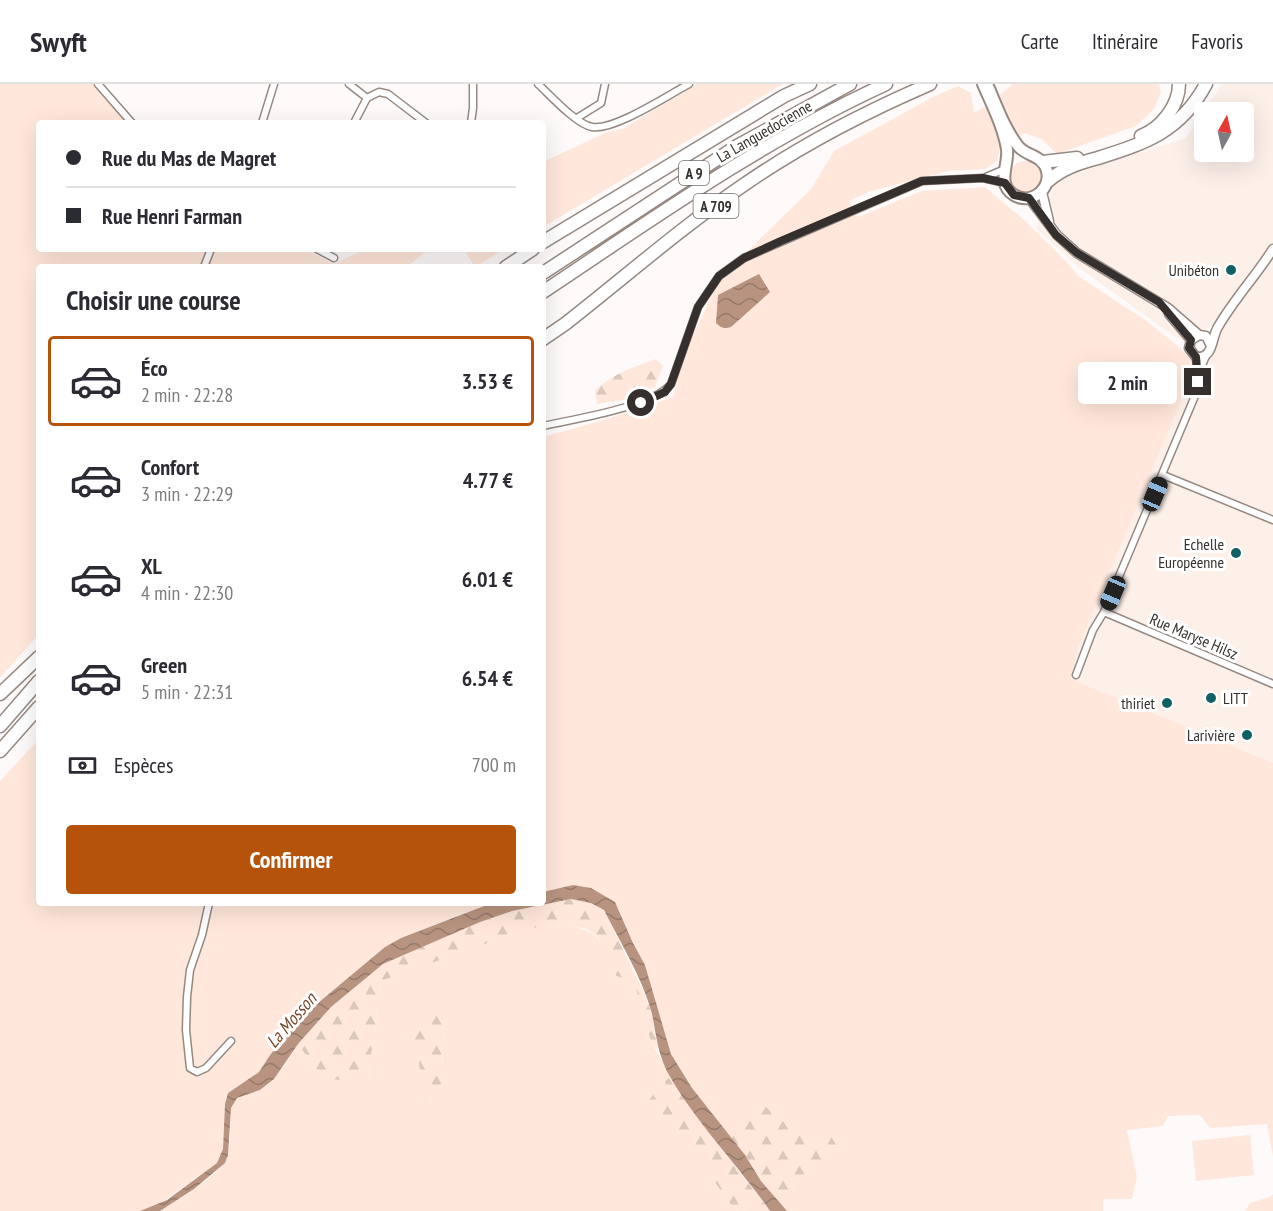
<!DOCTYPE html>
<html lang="fr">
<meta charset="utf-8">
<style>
:root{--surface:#fff;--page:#f2f2f3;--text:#2b2b33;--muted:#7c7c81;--line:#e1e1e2;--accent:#b45309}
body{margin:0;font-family:"PT Sans Narrow",sans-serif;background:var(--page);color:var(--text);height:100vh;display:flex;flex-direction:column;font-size:22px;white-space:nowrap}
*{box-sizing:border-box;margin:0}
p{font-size:20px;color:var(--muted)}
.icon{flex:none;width:33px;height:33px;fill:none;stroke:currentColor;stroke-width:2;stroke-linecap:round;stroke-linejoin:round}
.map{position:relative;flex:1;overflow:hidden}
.details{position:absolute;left:36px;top:180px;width:510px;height:642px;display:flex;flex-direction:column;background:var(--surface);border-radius:6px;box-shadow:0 6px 24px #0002}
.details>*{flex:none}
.hud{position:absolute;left:36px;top:36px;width:510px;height:132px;border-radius:6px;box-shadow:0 6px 24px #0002;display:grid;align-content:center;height:132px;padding:0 30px;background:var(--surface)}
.needle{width:39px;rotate:8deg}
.controls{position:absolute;left:1194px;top:18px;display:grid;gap:12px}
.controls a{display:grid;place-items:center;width:60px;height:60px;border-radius:6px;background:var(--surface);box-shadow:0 6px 24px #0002;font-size:30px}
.end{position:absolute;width:27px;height:27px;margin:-14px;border:8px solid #35302d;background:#fff;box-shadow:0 0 0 3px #fff}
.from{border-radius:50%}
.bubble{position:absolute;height:42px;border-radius:6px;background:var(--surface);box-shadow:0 6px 24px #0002;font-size:20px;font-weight:700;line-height:42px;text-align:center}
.car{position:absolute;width:18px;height:36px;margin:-18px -9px;border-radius:8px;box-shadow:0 0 4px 2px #0007;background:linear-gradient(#222 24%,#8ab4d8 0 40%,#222 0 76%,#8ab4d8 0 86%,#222 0)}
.hud b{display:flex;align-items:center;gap:21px;height:57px;font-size:22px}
.hud b+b{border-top:2px solid var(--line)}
.hud i{width:15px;height:15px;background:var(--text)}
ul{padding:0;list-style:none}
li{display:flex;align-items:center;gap:18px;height:90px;margin:0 12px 9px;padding:0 18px;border:3px solid transparent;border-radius:6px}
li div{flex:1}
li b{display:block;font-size:22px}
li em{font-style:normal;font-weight:700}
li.on{border-color:var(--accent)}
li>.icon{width:54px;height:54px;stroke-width:1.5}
h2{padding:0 30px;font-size:27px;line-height:72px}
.pay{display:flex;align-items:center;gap:15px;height:66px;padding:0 30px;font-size:22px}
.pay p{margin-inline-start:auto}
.primary-button{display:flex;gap:12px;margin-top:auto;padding:12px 30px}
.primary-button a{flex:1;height:69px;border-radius:6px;background:var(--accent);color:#fff;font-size:24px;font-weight:700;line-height:69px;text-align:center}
header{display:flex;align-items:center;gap:36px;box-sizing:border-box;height:84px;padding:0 30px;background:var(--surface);border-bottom:2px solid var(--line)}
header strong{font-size:28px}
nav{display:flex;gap:33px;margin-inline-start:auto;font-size:21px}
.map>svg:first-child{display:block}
.built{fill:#fdf0e9;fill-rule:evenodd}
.grass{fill:#ffe8db;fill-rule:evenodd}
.forest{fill:url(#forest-firs)}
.water{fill:url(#water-waves)}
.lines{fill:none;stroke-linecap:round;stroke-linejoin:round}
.minor-casing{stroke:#958982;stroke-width:9}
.tertiary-casing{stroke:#958982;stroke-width:11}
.primary-casing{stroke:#958982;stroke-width:14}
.motorway-casing{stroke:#958982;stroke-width:15}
.minor{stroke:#fff;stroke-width:6}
.tertiary{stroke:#fff;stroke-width:8}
.primary{stroke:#fff;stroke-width:10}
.motorway{stroke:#fff;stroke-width:12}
.route{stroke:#35302d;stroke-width:8}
.poi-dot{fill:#106166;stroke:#fff;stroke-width:2}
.labels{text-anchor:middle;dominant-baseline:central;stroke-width:6;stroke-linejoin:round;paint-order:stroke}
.shield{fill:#fff;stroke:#726e6c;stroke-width:1.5}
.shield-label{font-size:15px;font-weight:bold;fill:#35302d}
.street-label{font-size:16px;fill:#35302d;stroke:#fff}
.poi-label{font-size:16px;fill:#35302d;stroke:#fff;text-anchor:end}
.water-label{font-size:18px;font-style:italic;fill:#794728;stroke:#fff}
</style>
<header>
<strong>Swyft</strong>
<nav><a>Carte</a><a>Itinéraire</a><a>Favoris</a></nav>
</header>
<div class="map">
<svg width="1273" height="1127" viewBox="0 0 1273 1127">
<defs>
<pattern id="forest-firs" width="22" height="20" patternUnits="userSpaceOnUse" patternTransform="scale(1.5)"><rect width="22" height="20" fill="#ffe8db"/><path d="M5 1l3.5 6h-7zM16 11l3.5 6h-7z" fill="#dbc7bc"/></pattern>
<pattern id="water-waves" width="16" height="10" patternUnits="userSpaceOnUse" patternTransform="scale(1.5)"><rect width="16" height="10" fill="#b89480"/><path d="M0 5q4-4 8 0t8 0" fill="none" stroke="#967969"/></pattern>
</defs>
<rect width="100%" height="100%" fill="#fdfaf9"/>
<path class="built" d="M 1222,0 L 1273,0 L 1273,161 L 1270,160 L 1212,242 L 1185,257 L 1175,253 L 1078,183 L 1036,144 L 1054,101 L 1063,92 L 1186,54 ZM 1204,28 L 1244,28 L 1244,68 L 1204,68 Z
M 1273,174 L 1273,679 L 1071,595 L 1078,564 L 1197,278 L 1207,280 L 1220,247 Z"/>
<path class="grass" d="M 0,0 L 94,0 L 129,39 L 39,39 L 39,165 L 305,165 L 334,180 L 365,165 L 429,165 L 407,183 L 39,183 L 39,550 L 0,594 Z
M 698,0 L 783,0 L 543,143 L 543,78 L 607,48 L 622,45 Z
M 1013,0 L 1159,0 L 1161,8 L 1154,25 L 1136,42 L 1057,70 L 1042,55 L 1024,49 L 1000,64 L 997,77 L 985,85 L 948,87 L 868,108 L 849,117 L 858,133 L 922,107 L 985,103 L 1025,137 L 1066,177 L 1078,192 L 1148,238 L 1197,278 L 1078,564 L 1071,595 L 1273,679 L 1273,1072 L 1267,1040 L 1210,1044 L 1200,1031 L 1168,1032 L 1163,1042 L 1127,1046 L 1137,1093 L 1132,1115 L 1103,1115 L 1103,1127 L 804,1127 L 791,1117 L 793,1104 L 806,1090 L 839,1067 L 803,1054 L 766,1023 L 717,1037 L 692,1004 L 671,970 L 645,881 L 633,859 L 615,818 L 584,802 L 543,808 L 543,353 L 600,337 L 673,313 L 685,268 L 721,193 L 811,105 L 834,67 L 933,13 L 958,2 L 971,9 L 974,28 C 990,23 1000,9 1013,0 Z
M1009 93a16 16 0 1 1 32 0a16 16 0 1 1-32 0Z
M 464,165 L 505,165 L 475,183 Z
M 39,655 L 39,819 L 492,819 L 401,854 L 385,863 L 306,929 L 270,971 L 259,988 L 228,1009 L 225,1020 L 223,1066 L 217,1079 L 159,1120 L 140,1127 L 0,1127 L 0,697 Z
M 561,840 C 605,849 599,854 616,892 L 634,896 L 651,957 L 670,992 L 665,998 L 689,1062 L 737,1127 L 160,1127 C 176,1117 224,1089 228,1071 C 231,1057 230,1039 231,1024 C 236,1009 250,1012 262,1005 C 278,995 287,976 298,960 L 319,989 L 368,994 L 381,897 L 527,845 ZM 444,927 L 442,993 L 440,1009 L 426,1024 Z
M 1250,1051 L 1254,1091 L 1196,1097 L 1192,1057 Z
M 1273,1110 L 1273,1127 L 1245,1127 L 1250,1119 L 1270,1113 Z"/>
<path class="forest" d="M 656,275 L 663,282 L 655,303 L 628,315 L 597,320 L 595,306 C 616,289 631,284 656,275 Z
M 571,815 L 591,819 L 604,826 L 644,909 L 652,930 L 658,967 L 651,957 L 634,897 L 616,892 L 598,853 L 587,845 L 561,840 L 527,845 L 381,897 L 368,994 L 332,996 L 319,989 L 298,960 L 331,923 L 383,880 L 480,838 L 512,827 Z
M 444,927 L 442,993 L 440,1009 L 426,1024 L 412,936 Z
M 670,992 L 713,1054 L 770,1127 L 737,1127 L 732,1122 L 689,1062 L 648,1017 L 655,1009 L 671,1015 L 665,998 Z
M 766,1023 L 803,1054 L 829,1049 L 840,1067 L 806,1090 L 793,1104 L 791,1117 L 804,1127 L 787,1127 L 783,1124 L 761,1097 L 745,1071 L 717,1037 Z"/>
<path class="water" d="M 759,190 L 770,208 L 731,243 C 724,245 721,244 716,239 L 718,211 Z
M 573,801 L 591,804 L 615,818 L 633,859 L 645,881 L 671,970 L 692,1004 L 745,1071 L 761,1097 L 787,1127 L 770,1127 C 738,1081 697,1040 669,991 C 657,968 657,954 652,930 C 643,895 620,858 604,826 L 591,819 L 571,815 L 512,827 L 480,838 L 383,880 L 331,923 L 298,960 L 274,995 L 260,1006 L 237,1014 L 231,1024 L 228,1071 L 225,1079 L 194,1105 L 160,1127 L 140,1127 L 167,1116 L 217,1079 L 223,1065 L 225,1020 L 228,1009 L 259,988 L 270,971 L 306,929 L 385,863 L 401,854 L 492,819 L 543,819 L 543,808 Z"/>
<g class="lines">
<g class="minor-casing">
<path id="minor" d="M 98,0 L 132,39
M 349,0 L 367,14 L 379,8 L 388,10 L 426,39
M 538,0 C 550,11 576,40 592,43 C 614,47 668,11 689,0
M 577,34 L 601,19 L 605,0
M 262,39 L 274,0
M 354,39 L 367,14
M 471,39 L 473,24 L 473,0
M 986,93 L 1005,85
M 317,165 L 334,174
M 204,183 L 211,165
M 1196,273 L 1198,294
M 543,342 C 574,335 653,323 671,300 L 698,223 L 719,192 L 744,174 L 922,97 L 983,94 L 1005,99
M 1163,391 L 1273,436
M 1104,528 L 1273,600
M 1076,591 L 1093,546 L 1104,528 L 1200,300 L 1202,281 L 1206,272
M 209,819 L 202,851 L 190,886 L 187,913 L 186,946 L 190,984 L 197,988 L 206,984 L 231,957"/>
</g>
<g class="tertiary-casing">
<path id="tertiary" d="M 1042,108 L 1049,137
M 1029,114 L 1057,151 L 1077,169 L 1168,224 L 1199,251
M 1169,230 L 1191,256
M 1211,262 L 1206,252 L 1199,251 L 1191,256 L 1189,264 L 1196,273 C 1214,275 1211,254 1218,243 C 1234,215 1256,192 1273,165"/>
</g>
<g class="primary-casing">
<path id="primary" d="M 983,0 C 992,21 1003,42 1007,65 C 1009,81 996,100 1014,111 C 1032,122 1054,103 1046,84 C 1041,71 1026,72 1018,62 C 1004,44 996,20 987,0"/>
</g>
<g class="motorway-casing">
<path id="motorway" d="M 1141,52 C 1161,44 1179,22 1179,0
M 1043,78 L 1077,74
M 1048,97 C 1063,84 1079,79 1098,74 C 1146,59 1181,47 1206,0
M 543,158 L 784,12 L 810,0
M 506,183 L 533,165
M 543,189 L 737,62 L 850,0
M 543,208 C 654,134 764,56 886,0
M 543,255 L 565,240 C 625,193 683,142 745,100 C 803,60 865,28 930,0
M 0,610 L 39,573
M 0,642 L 39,597
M 0,667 L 39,623"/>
</g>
<use href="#minor" class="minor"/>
<use href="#tertiary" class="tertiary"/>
<use href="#primary" class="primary"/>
<use href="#motorway" class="motorway"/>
</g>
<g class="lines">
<path class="route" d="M 641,319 L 665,308 L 671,300 L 698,223 L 719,192 L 744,174 L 781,157 L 922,97 L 983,94 L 1005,99 L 1014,111 L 1029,114 L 1056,151 L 1077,169 L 1159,218 L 1191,256 L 1189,264 L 1196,273 L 1198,298"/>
</g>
<g class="poi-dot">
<circle cx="1231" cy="186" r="6"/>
<circle cx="1236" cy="469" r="6"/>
<circle cx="1211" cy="614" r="6"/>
<circle cx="1167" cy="619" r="6"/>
<circle cx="1247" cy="651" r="6"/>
</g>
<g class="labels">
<g class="shield">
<rect x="679" y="77" width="30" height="24" rx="4.5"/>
<rect x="693.5" y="110" width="45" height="24" rx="4.5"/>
</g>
<g class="shield-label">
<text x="694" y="89">A 9</text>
<text x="716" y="122">A 709</text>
</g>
<g class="street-label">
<text transform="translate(764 47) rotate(-30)">La Languedocienne</text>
<text transform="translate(1194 552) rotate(23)">Rue Maryse Hilsz</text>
</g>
<g class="poi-label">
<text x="1219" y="186">Unibéton</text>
<text x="1224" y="460">Echelle<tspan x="1224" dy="18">Européenne</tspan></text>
<text x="1223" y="614" text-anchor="start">LITT</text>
<text x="1155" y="619">thiriet</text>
<text x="1235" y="651">Larivière</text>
</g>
<g class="water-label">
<text transform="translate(291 936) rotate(-49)">La Mosson</text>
</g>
</g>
</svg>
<div class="controls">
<a><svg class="needle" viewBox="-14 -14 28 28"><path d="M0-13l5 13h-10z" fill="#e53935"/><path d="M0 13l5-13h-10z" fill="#7c7c81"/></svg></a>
</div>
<i class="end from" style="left:641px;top:319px"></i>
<i class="end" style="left:1198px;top:298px"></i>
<div class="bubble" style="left:1078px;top:278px;width:99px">2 min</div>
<i class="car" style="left:1155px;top:410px;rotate:23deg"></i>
<i class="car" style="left:1113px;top:509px;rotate:203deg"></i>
<div class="hud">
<b><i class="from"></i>Rue du Mas de Magret</b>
<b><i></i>Rue Henri Farman</b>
</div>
<section class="details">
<h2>Choisir une course</h2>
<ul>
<li class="on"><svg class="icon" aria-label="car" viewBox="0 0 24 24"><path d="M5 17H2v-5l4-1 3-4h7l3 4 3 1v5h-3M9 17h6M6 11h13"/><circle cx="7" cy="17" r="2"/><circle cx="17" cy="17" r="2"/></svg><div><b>Éco</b><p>2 min · 22:28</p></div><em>3.53 €</em></li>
<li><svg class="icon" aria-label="car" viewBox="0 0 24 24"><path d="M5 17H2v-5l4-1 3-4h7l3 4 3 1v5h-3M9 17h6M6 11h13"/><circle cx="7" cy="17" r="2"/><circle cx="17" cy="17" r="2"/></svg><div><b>Confort</b><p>3 min · 22:29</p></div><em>4.77 €</em></li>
<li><svg class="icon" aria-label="car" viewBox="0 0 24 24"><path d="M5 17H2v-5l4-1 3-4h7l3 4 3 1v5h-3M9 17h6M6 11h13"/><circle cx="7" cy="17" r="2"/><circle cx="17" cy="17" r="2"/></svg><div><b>XL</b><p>4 min · 22:30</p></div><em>6.01 €</em></li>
<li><svg class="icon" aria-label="car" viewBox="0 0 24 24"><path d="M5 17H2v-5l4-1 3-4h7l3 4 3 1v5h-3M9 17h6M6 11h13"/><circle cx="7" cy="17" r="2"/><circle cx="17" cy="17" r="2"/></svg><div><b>Green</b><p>5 min · 22:31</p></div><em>6.54 €</em></li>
</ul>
<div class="pay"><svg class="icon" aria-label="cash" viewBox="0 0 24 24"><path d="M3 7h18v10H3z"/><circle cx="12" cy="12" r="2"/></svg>Espèces<p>700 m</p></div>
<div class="primary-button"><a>Confirmer</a></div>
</section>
</div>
